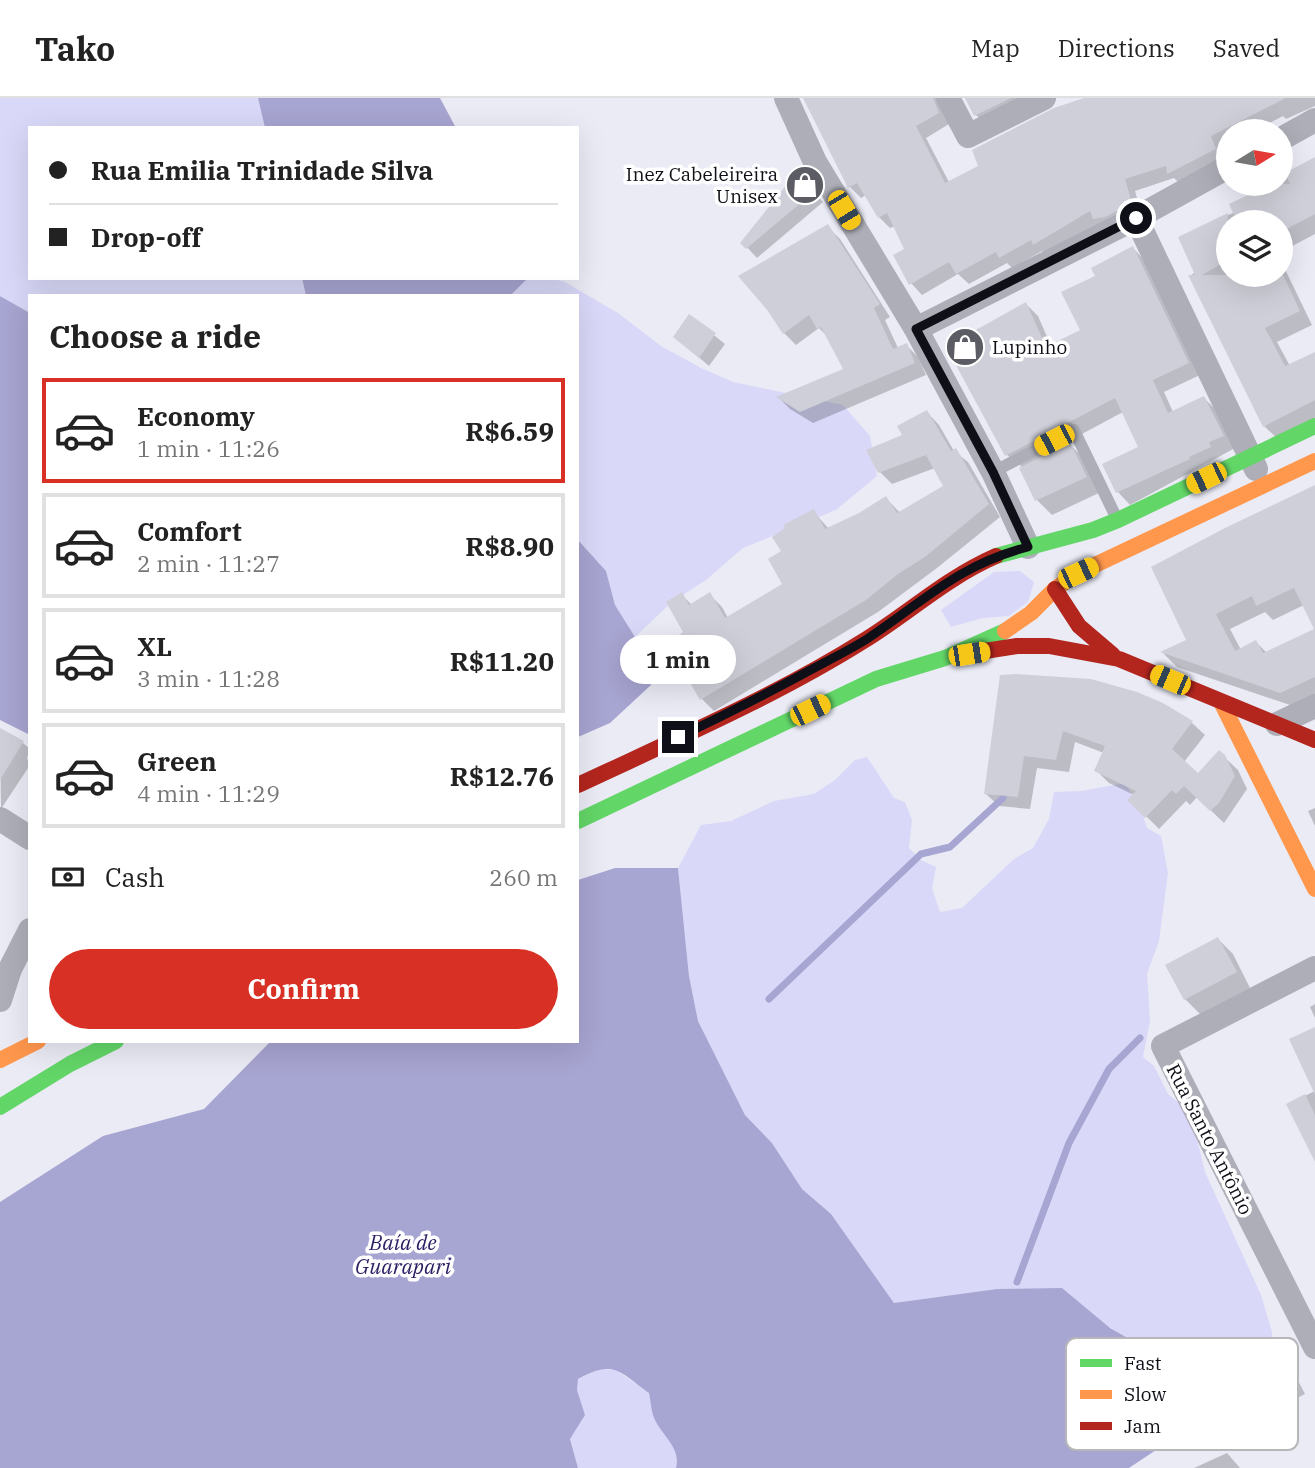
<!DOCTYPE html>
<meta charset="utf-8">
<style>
:root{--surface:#fff;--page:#f6f6f6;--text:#222;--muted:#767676;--line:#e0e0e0;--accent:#d93025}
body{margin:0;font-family:"IBM Plex Serif",serif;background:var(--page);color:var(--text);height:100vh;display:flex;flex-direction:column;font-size:26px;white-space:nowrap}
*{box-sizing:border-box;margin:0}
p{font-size:23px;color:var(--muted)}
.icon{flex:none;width:38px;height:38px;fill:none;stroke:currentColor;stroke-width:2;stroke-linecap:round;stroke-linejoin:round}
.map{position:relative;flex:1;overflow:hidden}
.sheet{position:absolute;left:28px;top:196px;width:551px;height:749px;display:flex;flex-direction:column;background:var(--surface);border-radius:0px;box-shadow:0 7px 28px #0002}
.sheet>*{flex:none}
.hud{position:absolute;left:28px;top:28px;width:551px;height:154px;border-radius:0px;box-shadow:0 7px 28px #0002;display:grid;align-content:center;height:154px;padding:0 21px;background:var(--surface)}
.needle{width:46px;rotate:79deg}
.controls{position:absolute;left:1216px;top:21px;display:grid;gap:14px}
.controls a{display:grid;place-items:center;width:77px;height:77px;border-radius:50%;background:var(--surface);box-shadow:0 7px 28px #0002;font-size:35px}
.end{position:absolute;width:32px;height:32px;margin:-16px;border:9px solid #0f0f17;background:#fff;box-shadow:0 0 0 4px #fff}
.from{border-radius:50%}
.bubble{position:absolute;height:49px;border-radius:24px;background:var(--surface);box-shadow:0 7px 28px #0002;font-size:23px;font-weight:700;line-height:49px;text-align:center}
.car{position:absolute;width:21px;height:42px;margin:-21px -10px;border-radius:9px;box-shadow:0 0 5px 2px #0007;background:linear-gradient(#f5c518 24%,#345 0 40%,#f5c518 0 76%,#345 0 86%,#f5c518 0)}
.hud b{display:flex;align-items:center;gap:24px;height:66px;font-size:26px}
.hud b+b{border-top:2px solid var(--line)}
.hud i{width:18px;height:18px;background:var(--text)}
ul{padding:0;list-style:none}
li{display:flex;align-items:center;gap:21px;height:105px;margin:0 14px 10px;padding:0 7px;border:4px solid var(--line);border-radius:0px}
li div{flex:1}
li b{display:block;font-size:26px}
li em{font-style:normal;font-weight:700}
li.current{border-color:var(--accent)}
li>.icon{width:63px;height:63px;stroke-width:1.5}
h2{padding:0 21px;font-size:32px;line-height:84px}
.pay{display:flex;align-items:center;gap:18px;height:77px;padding:0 21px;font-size:26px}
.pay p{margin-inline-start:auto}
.cta{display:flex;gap:14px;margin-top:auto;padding:14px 21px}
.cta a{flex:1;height:80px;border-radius:42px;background:var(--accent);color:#fff;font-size:28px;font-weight:700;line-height:80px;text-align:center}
header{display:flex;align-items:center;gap:42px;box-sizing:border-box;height:98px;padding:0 35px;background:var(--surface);border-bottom:2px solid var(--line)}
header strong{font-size:33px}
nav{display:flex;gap:38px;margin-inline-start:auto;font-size:24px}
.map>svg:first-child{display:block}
.green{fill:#d9d8f8}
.water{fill:#a7a5d1}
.shadow{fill:#0003}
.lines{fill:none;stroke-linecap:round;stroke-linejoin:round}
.stream{stroke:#a7a5d1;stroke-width:7}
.building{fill:#cfcfd9;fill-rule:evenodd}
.lane{stroke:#aeaeb8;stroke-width:12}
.street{stroke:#aeaeb8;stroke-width:24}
.fast{stroke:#63d668;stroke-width:16}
.slow{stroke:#ff974d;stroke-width:16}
.jam{stroke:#b3261e;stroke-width:16}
.route{stroke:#0f0f17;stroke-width:9}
.labels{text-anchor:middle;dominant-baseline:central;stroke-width:7;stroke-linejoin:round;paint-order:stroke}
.poi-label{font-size:19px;fill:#0f0f17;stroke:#fff;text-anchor:end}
.street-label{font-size:19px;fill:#0f0f17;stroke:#fff}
.water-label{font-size:21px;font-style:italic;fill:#2d1f64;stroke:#fff}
.key{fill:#fff;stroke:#b7b7b9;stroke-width:2}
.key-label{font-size:19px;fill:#0f0f17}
</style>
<header>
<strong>Tako</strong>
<nav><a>Map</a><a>Directions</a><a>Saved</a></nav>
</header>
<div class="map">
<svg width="1315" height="1370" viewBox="0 0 1315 1370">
<rect width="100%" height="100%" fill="#ebebf6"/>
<path class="green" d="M 0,0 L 258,0 L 265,30 L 30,30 L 30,180 L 302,180 L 306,198 L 30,198 L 30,215 L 0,198 Z
M 528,180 L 550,180 L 565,184 L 618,215 L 661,248 L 701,270 L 733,284 L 843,307 L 870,338 L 877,378 L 836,412 L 743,450 L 706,482 L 672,504 L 635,539 L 615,507 L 606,473 L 578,442 L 578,198 L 510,198 Z
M 1020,473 L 1034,484 L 1028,504 L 1009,518 L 983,520 L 951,529 L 941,512 L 994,474 Z
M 867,659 L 894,700 L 905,704 L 912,722 L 909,750 L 921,762 L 936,769 L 932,790 L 940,814 L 962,810 L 1014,761 L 1033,750 L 1049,721 L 1054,694 L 1081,693 L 1125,685 L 1140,709 L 1147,730 L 1161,738 L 1168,775 L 1159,843 L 1147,876 L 1150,923 L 1143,959 L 1154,968 L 1168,996 L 1181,1007 L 1195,1033 L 1205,1074 L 1261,1197 L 1272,1234 L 1273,1253 L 1222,1262 L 1210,1271 L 1201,1285 L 1160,1305 L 1152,1266 L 1135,1244 L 1111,1230 L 997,1191 L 894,1205 L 831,1116 L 802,1091 L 772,1045 L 745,1017 L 698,923 L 689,878 L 678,770 L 701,727 L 731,723 L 774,703 L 814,696 L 835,682 L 855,662 Z
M 599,1271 L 616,1272 L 649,1295 C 651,1304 651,1316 656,1324 C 664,1339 681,1351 676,1370 L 578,1370 L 570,1341 L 585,1317 L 577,1292 L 578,1281 Z"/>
<path class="water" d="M 258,0 L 440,0 L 456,30 L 265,30 Z
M 302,180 L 528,180 L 510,198 L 306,198 Z
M 0,198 L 30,215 L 30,637 L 0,622 Z
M 578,442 L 606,473 L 615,507 L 635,539 L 651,587 L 610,625 L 578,639 Z
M 615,770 L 678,770 L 689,878 L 698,923 L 745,1017 L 772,1045 L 802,1091 L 831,1116 L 894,1205 L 997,1191 L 1062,1190 L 1110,1230 L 1135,1244 L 1152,1266 L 1160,1305 L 1139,1315 L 1156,1352 L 1129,1370 L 676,1370 C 681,1351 664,1339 656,1324 C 651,1316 651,1304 649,1295 C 619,1274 615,1261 578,1281 L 577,1292 L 585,1317 L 570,1341 L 578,1370 L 0,1370 L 0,1104 L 103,1038 L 204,1011 L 271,943 L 578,943 L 578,782 Z"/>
<path class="shadow" d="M 805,0 L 952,0 L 949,26 L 926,40 L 949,84 L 981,68 L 1094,0 L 1315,0 L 1315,8 L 1286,21 L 1283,18 L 1254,33 L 1228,33 L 1228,46 L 1221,50 L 1226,63 L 1180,86 L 1174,80 L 1135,93 L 1142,117 L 1046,157 L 1042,153 L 1012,170 L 1007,165 L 969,186 L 958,176 L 922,197 L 911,185 L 907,151 L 895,128 L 890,130 L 879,119 L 866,97 L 861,100 L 850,89 Z
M 966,0 L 1040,0 L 987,28 L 976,17 Z
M 1313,62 L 1315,64 L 1315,136 L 1281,154 L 1281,124 L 1228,124 L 1228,177 L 1281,177 L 1281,163 L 1312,227 L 1277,244 L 1290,268 L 1315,256 L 1315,323 L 1278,341 L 1264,328 L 1191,177 L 1196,174 L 1180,140 L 1235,114 L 1254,96 L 1252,91 L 1263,86 L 1281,86 L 1281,76 L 1284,78 Z
M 799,74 L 823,104 L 757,160 L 743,145 Z
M 828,129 L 840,141 L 890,219 L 885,222 L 898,250 L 906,247 L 918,259 L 926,277 L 813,325 L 790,311 L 779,300 L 846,272 L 829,240 L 819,230 L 796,247 L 784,235 Z
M 1133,150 L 1145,163 L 1200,277 L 1164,294 L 1173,314 L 1204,300 L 1216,312 L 1235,350 L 1130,407 L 1118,394 L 1105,367 L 1140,350 L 1123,314 L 1067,344 L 1085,361 L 1101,394 L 1052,417 L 1037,402 L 1021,368 L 1007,357 L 1026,206 L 1038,218 L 1051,248 L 1082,233 L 1097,179 Z
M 690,218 L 725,246 L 709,268 L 675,239 Z
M 927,314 L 939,327 L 954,353 L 968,364 L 1000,419 L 937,470 L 878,514 L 714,613 L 702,601 L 700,570 L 686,535 L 682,497 L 692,507 L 710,497 L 722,509 L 728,520 L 785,486 L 783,454 L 813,413 L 829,431 L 860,416 L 886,400 L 900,415 L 946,389 L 935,370 L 892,386 L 880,374 L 904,337 Z
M 1315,389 L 1315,530 L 1304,507 L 1273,522 L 1265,514 L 1230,531 L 1241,552 L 1256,544 L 1267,555 L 1315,532 L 1315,600 L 1296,609 L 1177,569 L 1163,555 L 1188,543 Z
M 1002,579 L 1162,607 L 1192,625 L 1205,637 L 1184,664 L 1198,678 L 1219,654 L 1238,672 L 1247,691 L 1224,725 L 1197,699 L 1190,707 L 1186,703 L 1159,731 L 1130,702 L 1134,697 L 1109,685 L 1096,672 L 1104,655 L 1075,644 L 1069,674 L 1037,670 L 1030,711 L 999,708 L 986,696 Z
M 0,632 L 23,645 L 30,651 L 27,660 L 30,667 L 1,711 Z
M 1315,710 L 1315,728 L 1308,713 Z
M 1218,841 L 1233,856 L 1250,890 L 1200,916 L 1185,901 Z
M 1315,906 L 1315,920 L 1310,909 Z
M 1315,931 L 1315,1061 L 1288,1006 L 1315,993 Z
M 1276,1254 L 1291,1269 L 1305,1296 L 1233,1332 L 1218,1317 Z
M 1227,1355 L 1240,1370 L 1194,1370 Z"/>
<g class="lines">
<path class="stream" d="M 769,901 L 921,756 L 950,749 L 1003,700
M 1017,1184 L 1069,1045 L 1109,971 L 1140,940"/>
</g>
<path class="building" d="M 803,0 L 933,0 L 939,15 L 916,28 L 945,85 L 978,68 L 972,52 L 1054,10 L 1084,0 L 1286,0 L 1211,38 L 1216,51 L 1167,76 L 1166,68 L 1125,81 L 1132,105 L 1105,119 L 1093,121 L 1090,113 L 1033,147 L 1031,142 L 999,160 L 996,154 L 956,176 L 949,164 L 909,187 L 893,157 L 904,151 L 887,115 L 878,120 L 857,85 L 848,90 Z
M 965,0 L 1011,0 L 974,18 Z
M 1315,59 L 1315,116 L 1281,134 L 1281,124 L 1237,124 L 1229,106 L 1252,95 L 1247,86 L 1290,86 L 1285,75 Z
M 799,71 L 815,93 L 746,151 L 740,145 Z
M 1228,115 L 1228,162 L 1202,177 L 1283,177 L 1300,213 L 1265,230 L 1285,268 L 1315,254 L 1315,302 L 1263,329 L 1188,177 L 1195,177 L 1178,139 Z
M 828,126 L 880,206 L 874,210 L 893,251 L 907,245 L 915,265 L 800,314 L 776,299 L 843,271 L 821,229 L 817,231 L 809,217 L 783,236 L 768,213 L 738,178 Z
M 1133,148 L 1189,265 L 1153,282 L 1168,315 L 1204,298 L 1224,338 L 1209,344 L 1211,349 L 1189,359 L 1190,361 L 1116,395 L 1102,366 L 1138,349 L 1115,300 L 1005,358 L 951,258 L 956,243 L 1026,204 L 1046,249 L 1080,232 L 1061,194 L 1095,178 L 1091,170 Z
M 689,216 L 716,235 L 699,260 L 673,239 Z
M 927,312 L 951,353 L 956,350 L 989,406 L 925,459 L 898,476 L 866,502 L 700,602 L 685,576 L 697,569 L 679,537 L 683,534 L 666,504 L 682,494 L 689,507 L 710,494 L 725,520 L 782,486 L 768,461 L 781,453 L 772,439 L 785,430 L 783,427 L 814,411 L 825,431 L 859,415 L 886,398 L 897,415 L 943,388 L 926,357 L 878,375 L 866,352 L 902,337 L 897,328 Z
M 1070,344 L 1087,379 L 1035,403 L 1019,370 Z
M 1315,387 L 1315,579 L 1280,595 L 1160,554 L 1186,542 L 1151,469 L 1225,430 ZM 1294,490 L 1314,531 L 1263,555 L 1256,542 L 1235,553 L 1216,516 L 1252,498 L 1256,508 Z
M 1016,576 L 1091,581 L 1137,594 L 1163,605 L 1193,623 L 1172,651 L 1198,675 L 1219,652 L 1225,657 L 1235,678 L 1219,705 L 1210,713 L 1184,688 L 1176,696 L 1172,692 L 1145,720 L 1127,702 L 1136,693 L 1094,673 L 1105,648 L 1063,633 L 1056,662 L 1024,658 L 1018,699 L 984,696 L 1000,577 Z
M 0,630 L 24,643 L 0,682 Z
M 1218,839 L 1237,874 L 1184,902 L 1165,867 Z
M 1315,929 L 1315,997 L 1289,941 Z
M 1305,996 L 1315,1017 L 1315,1064 L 1286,1006 Z"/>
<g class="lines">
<path class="lane" d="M 993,374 L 1074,332 L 1116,419"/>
<path class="street" d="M 786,0 L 815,64 L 916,231 L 993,374 L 1028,449
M 948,0 L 968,38 L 1044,0
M 1281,41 L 1315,22
M 1136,120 L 1256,371
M 916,231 L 1136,120 L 1228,69
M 1277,626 L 1315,608
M 0,721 L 30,740
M 1315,870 L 1163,948 L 1315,1249
M 0,902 L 10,871 L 30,832"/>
<path class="fast" d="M 996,458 L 1093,432 L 1118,422 L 1315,328
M 578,723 L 876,581 L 945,560 L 1005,533
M 0,1009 L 70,966 L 116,943"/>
<path class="slow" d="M 1005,533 L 1031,515 L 1055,491 L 1078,475 L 1315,363
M 1221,604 L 1315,791
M 0,962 L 38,943"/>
<path class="jam" d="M 1055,491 L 1079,528 L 1113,557
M 972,555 L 1017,548 L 1049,548 L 1119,561 L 1315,642
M 578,687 C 674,642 776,598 865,542 C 910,514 946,480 996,458"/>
</g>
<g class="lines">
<path class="route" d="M 678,639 C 725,617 770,594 816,569 C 833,560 851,551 867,541 C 924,503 960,466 1028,449 L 993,374 L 916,231 L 1136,120"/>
</g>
<defs>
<g id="shop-disc" transform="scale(2.0125)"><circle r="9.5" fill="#5c5c65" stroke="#fff"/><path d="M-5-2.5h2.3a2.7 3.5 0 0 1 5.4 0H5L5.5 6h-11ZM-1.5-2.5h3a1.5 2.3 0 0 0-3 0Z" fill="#fff"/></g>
</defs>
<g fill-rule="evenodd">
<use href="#shop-disc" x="805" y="87"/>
<use href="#shop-disc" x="965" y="249"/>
</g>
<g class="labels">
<g class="poi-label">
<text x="778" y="76">Inez Cabeleireira<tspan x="778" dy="22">Unisex</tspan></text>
<text x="992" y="249" text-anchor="start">Lupinho</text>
</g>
<g class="street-label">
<text transform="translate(1210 1041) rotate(63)">Rua Santo Antônio</text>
</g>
<g class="water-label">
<text x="403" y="1144">Baía de<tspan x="403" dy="24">Guarapari</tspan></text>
</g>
</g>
<rect x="1066" y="1240" width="232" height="112" rx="10" class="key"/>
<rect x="1080" y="1261" width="32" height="8" fill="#63d668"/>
<rect x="1080" y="1292" width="32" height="9" fill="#ff974d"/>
<rect x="1080" y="1324" width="32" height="8" fill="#b3261e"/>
<g class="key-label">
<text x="1124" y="1272">Fast</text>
<text x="1124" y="1303">Slow</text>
<text x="1124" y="1335">Jam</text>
</g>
</svg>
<div class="controls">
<a><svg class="needle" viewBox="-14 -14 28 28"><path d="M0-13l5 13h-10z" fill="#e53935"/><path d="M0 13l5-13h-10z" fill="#767676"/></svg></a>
<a><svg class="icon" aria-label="layers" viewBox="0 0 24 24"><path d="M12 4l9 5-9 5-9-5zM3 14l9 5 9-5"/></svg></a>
</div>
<i class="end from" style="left:1136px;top:120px"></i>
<i class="end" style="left:678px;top:639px"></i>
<div class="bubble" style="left:620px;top:537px;width:116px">1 min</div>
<i class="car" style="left:844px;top:112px;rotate:149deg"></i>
<i class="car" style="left:1054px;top:342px;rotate:243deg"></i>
<i class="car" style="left:1206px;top:380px;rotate:244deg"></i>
<i class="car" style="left:1078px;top:475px;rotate:65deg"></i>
<i class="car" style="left:969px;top:556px;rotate:81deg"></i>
<i class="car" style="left:1170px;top:582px;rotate:293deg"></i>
<i class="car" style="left:810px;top:612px;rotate:64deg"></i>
<div class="hud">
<b><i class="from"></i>Rua Emilia Trinidade Silva</b>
<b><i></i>Drop-off</b>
</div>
<section class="sheet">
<h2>Choose a ride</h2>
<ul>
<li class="current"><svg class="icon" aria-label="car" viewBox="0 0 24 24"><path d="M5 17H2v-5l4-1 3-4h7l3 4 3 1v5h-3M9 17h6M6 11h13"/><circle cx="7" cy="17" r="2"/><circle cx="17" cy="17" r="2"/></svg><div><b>Economy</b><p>1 min · 11:26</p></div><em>R$6.59</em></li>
<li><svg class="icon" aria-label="car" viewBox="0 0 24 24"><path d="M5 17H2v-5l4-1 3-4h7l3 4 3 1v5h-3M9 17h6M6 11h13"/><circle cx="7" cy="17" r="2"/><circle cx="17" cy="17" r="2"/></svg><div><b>Comfort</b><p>2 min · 11:27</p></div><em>R$8.90</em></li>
<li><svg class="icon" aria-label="car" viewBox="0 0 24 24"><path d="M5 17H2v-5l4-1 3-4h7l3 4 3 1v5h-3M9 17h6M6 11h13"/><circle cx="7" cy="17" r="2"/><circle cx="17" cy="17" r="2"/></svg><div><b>XL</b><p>3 min · 11:28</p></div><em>R$11.20</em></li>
<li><svg class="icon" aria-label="car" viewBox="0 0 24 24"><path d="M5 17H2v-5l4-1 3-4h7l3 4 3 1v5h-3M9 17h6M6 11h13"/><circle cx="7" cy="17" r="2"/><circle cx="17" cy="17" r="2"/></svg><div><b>Green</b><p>4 min · 11:29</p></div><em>R$12.76</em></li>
</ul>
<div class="pay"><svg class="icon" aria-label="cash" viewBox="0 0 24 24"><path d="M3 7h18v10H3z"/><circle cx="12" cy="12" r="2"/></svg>Cash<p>260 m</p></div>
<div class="cta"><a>Confirm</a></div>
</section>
</div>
